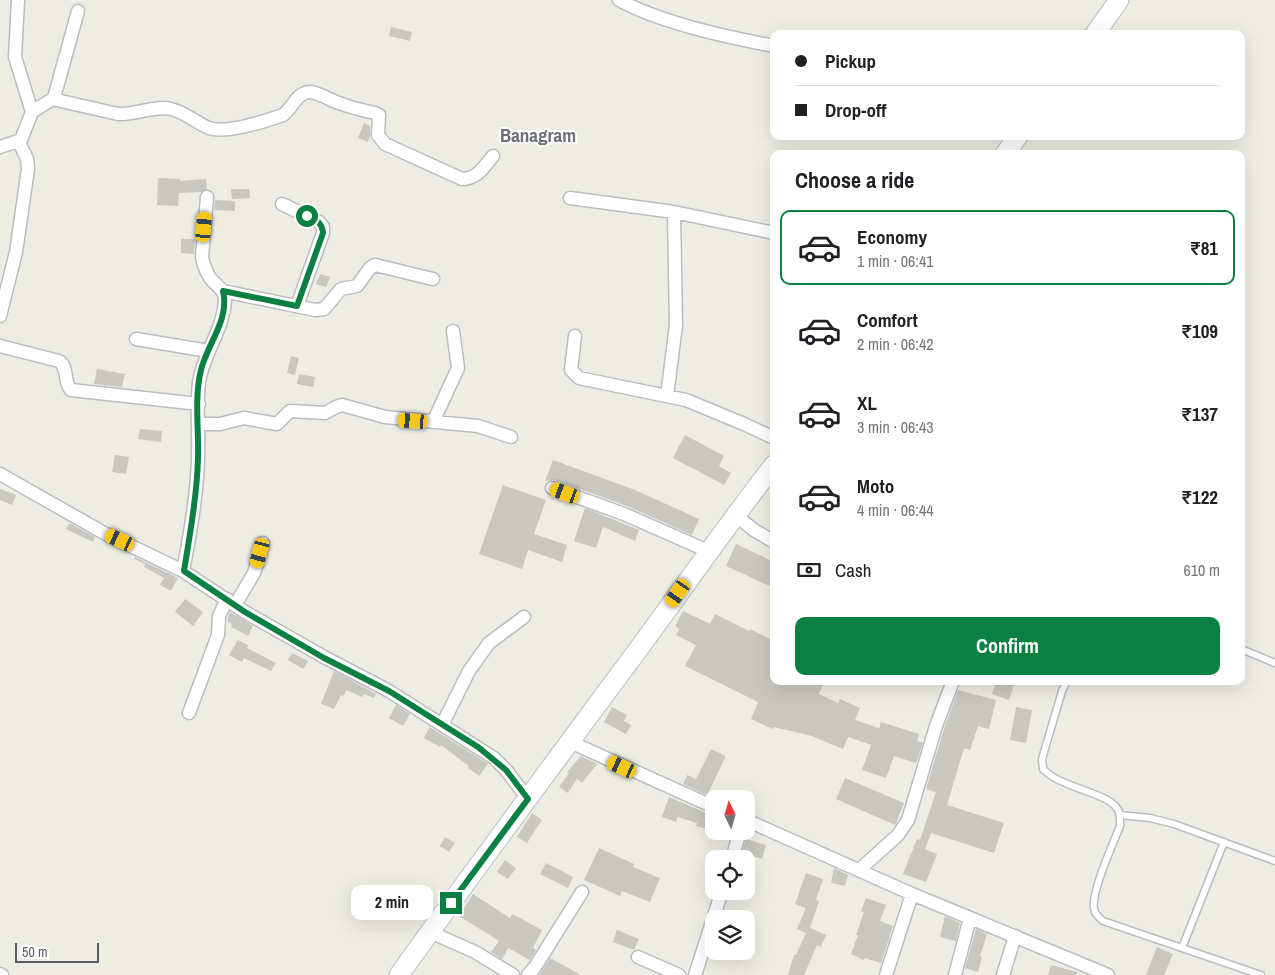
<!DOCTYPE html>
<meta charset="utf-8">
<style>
:root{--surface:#fff;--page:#f2f2f2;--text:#202124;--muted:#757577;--line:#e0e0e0;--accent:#0b8043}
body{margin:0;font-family:"Archivo Narrow",sans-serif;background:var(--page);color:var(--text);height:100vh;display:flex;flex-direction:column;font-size:19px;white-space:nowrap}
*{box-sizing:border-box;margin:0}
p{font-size:16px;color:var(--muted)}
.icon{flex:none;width:28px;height:28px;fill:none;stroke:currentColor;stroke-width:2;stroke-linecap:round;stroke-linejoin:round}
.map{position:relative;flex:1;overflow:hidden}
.sheet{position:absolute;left:770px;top:150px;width:475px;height:535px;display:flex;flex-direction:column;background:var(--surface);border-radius:10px;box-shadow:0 5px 20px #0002}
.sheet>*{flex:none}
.guide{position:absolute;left:770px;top:30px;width:475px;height:110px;border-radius:10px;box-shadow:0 5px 20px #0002;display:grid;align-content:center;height:110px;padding:0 25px;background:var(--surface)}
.needle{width:32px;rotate:355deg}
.controls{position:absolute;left:705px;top:790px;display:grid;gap:10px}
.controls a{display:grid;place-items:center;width:50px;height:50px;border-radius:10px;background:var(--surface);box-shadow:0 5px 20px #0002;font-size:25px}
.scale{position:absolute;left:15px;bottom:12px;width:84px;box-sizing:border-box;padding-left:5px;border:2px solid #5b5e64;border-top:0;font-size:14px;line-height:18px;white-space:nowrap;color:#5b5e64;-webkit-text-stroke:4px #fff;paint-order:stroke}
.end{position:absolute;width:22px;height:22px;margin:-11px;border:6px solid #0b8043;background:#fff;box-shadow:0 0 0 2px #fff}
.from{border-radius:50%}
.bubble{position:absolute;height:35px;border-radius:10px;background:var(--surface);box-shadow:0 5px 20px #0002;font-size:16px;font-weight:800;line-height:35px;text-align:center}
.car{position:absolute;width:15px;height:30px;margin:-15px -8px;border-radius:6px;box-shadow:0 0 4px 1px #0007;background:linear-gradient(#f5c518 24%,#345 0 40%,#f5c518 0 76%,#345 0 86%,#f5c518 0)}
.guide b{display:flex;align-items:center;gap:18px;height:48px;font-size:19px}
.guide b+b{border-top:1px solid var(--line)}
.guide i{width:12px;height:12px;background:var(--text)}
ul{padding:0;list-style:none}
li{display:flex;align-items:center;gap:15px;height:75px;margin:0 10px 8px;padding:0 15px;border:2px solid transparent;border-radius:10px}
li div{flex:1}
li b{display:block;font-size:19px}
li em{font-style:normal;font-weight:800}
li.active{border-color:var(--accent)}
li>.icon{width:45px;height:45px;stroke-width:1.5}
h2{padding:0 25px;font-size:22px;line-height:60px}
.pay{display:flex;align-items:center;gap:12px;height:55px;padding:0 25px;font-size:19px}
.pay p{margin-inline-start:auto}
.action{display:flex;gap:10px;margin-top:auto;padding:10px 25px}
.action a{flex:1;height:58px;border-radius:10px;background:var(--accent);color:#fff;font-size:20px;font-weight:800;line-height:58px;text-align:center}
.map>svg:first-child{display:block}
.building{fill:#c8c7c0}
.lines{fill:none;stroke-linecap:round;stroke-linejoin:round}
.lane-casing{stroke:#bbbcc2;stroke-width:9}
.street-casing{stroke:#bbbcc2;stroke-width:15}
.secondary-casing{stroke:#b9bbc1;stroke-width:21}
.lane{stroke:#fff;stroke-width:6}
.street{stroke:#fff;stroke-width:12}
.secondary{stroke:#fff;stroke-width:19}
.route{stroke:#0b8043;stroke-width:6}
.labels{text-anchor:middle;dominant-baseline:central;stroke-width:4;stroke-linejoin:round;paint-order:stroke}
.district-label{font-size:19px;font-weight:bold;fill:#6c7076;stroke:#fff}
</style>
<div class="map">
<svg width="1275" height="975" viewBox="0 0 1275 975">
<rect width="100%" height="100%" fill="#eeede3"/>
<path class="building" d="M 391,27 L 412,32 L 410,41 L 389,36 Z
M 364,123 L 370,126 L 370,136 L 368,142 L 358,138 Z
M 158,178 L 180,179 L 180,181 L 206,179 L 207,189 L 201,192 L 179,193 L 178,206 L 157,205 Z
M 231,189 L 249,189 L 250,198 L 232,199 Z
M 215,200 L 235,201 L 235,211 L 214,210 Z
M 181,239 L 195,239 L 194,254 L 181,253 Z
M 320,274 L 330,277 L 326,287 L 316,284 Z
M 291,356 L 299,358 L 295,375 L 287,373 Z
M 97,369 L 125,374 L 122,387 L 94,384 Z
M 299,374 L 315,377 L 313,387 L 297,384 Z
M 140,429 L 162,431 L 161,442 L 138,439 Z
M 685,435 L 724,456 L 719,466 L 731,473 L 724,485 L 673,458 Z
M 115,455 L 129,457 L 126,474 L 112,472 Z
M 553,460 L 635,490 L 699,519 L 692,535 L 627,506 L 555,480 L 545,481 Z
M 503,485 L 546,500 L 534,534 L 567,545 L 562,562 L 528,550 L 522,569 L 479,554 Z
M 0,489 L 16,495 L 12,505 L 0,500 Z
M 585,508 L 639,530 L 635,541 L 603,527 L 596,548 L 574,541 Z
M 69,523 L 95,537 L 93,542 L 66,529 Z
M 736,544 L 774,562 L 774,588 L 726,566 Z
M 135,557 L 178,578 L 171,591 L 160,585 L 164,578 L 144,567 L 145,564 L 134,559 Z
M 185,599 L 203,612 L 193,626 L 175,612 Z
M 683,611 L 710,624 L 715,614 L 749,631 L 750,629 L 774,641 L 774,681 L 824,681 L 819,694 L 838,703 L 840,699 L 860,708 L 855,720 L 879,728 L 881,722 L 919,734 L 917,741 L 923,743 L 916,763 L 894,756 L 886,778 L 862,770 L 871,745 L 848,737 L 843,749 L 812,736 L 774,727 L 773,729 L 751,719 L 758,702 L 685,666 L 696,645 L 676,635 L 679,629 L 675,626 Z
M 230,612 L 253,626 L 248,636 L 231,627 L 232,624 L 227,621 Z
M 238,640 L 248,645 L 247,648 L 276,663 L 271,671 L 244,658 L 242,662 L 229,655 Z
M 292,653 L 308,661 L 303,669 L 288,660 Z
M 334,671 L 376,694 L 374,698 L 364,694 L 362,697 L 346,690 L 344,696 L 341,695 L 334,709 L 321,704 Z
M 996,681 L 1015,681 L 1009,700 L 992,694 Z
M 958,690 L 996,700 L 989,729 L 978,726 L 970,750 L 964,748 L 947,805 L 1004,823 L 994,853 L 931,833 L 925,849 L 937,854 L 926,882 L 903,874 L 917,839 L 920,840 L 936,792 L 926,789 L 944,729 Z
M 396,705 L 410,714 L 403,726 L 389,718 Z
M 612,707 L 627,715 L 624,721 L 631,725 L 626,734 L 604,722 Z
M 1016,707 L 1032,710 L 1026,743 L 1010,740 Z
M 430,727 L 488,764 L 479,776 L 468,768 L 469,766 L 441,745 L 440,747 L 424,738 Z
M 711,749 L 726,756 L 707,795 L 683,784 L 687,775 L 696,779 Z
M 581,756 L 597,764 L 582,783 L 577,779 L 568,793 L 559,787 L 569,773 L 567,772 Z
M 845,778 L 904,803 L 895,825 L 836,799 Z
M 669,797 L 711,815 L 707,829 L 696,826 L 697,823 L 678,817 L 676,822 L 662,817 Z
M 532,813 L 542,820 L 527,843 L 517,837 Z
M 445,837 L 455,843 L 449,852 L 440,846 Z
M 746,839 L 766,845 L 762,859 L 742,853 Z
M 599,848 L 634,864 L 633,867 L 660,878 L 650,902 L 622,891 L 620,896 L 584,880 Z
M 505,860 L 516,868 L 508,879 L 497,872 Z
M 546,863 L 573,877 L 568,888 L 540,874 Z
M 834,868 L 848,875 L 845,886 L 831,883 Z
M 806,873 L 823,879 L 816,900 L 819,901 L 810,928 L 826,935 L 821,947 L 817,945 L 804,975 L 788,975 L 794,955 L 796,955 L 806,933 L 797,929 L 806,908 L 795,904 Z
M 473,894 L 510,918 L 512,914 L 542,930 L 533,948 L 536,950 L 530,960 L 508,948 L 502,959 L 491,952 L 499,941 L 459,916 Z
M 866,898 L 886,905 L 880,921 L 893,926 L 881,963 L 865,958 L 864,960 L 851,954 L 858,935 L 856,935 L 864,912 L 861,911 Z
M 945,916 L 960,923 L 956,941 L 940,937 Z
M 976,929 L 987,934 L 980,956 L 982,957 L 978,972 L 965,968 Z
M 617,930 L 639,939 L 634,950 L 613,942 Z
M 1157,947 L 1173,954 L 1164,975 L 1146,975 Z
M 550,958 L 581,975 L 539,975 Z
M 1051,965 L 1077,972 L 1077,975 L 1048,975 Z"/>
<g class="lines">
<g class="lane-casing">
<path id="lane" d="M 1241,649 L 1275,663
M 1067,681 L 1062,691 L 1042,759 L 1043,769 C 1061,788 1102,791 1116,807 C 1121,812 1120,819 1120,826 C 1113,844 1091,892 1094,909 C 1095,914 1098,917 1103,921 L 1261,975
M 1120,815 L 1150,818 L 1174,824 L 1275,861
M 1182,948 L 1224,842"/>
</g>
<g class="street-casing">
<path id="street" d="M 18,0 L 15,57 L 32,112
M 619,0 C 661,23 727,37 774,46
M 52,99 L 118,114 C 135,115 155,105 171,109 C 185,112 196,123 209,128 C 226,134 266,121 283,115 C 291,109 296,96 305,93 C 312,90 317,94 323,96 C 340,105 357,109 375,113 L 379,115 L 378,135 L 385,144 L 462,179 C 477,179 484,167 493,156
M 0,147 L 21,140 L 32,112 L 54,98 L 78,11
M 570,198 L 674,212 L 774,233
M 282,204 L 319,222 L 323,227 L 323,233 L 297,306
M 223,291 L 315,310 L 324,309 L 341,289 L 357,286 L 370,268 L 375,265 L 433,279
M 0,316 L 16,252 L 28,169 L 27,159 L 19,142
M 575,336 L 571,370 L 579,378 L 686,400 L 744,424 L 774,438
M 136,339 L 209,351
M 0,346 L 59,361 C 69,368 63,382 71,390 L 199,404
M 667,396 L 676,325 L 674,212
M 433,422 L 458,368 L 453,331
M 198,424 L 220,424 L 244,418 L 277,424 L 290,411 L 325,413 L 336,407 L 342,405 L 385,417 L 478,426 L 511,437
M 0,474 L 104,533 L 183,571 L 245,612 L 324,657 L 389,691 L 494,758 L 506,770 L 528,799
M 552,488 L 624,514 L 708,551
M 735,515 L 754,530 L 774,542
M 183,571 C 190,534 197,496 198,458 C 199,433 196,407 199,382 C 203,353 224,330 225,299 C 225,289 215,285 210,278 C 206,271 203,265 202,257 L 207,197
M 235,605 L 254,573 L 263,543
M 189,713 L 218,635 L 219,616 L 227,599
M 442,725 L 469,671 L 489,643 L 524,617
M 568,741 L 714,807
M 746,820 L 912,894 L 1108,975
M 732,859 L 740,831
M 859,870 L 898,835 L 908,820 L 936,726 L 953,681
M 430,932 L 475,952 L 513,975
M 638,957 L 679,975
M 0,974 L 2,975
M 528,975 L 535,967 L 582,892
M 695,975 L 722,891
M 886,975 L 912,894
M 955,975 L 970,918
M 1003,975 L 1015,936"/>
</g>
<g class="secondary-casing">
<path id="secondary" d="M 1095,34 L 1119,0
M 1005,154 L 1018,136
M 399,975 C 477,866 557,759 637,651 C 683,589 726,526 774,465"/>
</g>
<use href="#lane" class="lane"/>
<use href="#street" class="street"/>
<use href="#secondary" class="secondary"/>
</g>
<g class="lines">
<path class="route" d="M 307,216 C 316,220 322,222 323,233 L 297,306 L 223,291 C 230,320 207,344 201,370 C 194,398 199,430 198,458 C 197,495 190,534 184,571 L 245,612 L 324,658 L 389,691 L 478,747 L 506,770 L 528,799 L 451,903"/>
</g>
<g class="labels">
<g class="district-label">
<text x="538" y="135">Banagram</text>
</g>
</g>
</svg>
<div class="controls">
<a><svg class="needle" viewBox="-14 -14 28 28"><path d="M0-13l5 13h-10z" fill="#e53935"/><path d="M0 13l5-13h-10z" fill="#757577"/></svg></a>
<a><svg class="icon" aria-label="locate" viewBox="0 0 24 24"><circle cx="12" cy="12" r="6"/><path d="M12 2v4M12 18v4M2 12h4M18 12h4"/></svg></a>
<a><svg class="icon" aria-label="layers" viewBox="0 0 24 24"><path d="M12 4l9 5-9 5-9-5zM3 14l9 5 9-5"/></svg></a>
</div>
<div class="scale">50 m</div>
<i class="end from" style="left:307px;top:216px"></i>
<i class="end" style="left:451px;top:903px"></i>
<div class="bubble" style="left:351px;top:885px;width:82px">2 min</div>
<i class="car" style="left:204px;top:227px;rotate:5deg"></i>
<i class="car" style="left:413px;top:421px;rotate:274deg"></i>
<i class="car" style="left:565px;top:493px;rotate:290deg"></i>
<i class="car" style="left:120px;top:540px;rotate:295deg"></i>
<i class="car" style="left:260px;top:553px;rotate:195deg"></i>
<i class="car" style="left:678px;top:593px;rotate:215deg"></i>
<i class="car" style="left:622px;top:767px;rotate:295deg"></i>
<div class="guide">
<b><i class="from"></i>Pickup</b>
<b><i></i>Drop-off</b>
</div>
<section class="sheet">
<h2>Choose a ride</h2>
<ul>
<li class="active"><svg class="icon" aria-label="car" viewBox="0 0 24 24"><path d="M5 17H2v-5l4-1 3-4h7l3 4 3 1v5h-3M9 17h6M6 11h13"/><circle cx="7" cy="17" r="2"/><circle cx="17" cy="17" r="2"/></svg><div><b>Economy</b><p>1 min · 06:41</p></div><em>₹81</em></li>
<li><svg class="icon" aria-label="car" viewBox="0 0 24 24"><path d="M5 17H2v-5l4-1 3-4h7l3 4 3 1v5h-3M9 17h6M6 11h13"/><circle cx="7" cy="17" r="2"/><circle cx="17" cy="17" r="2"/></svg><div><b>Comfort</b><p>2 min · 06:42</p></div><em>₹109</em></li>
<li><svg class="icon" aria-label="car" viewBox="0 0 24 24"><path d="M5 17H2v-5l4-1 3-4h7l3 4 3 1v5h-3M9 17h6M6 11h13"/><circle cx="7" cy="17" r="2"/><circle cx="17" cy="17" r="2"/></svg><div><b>XL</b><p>3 min · 06:43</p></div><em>₹137</em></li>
<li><svg class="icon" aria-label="car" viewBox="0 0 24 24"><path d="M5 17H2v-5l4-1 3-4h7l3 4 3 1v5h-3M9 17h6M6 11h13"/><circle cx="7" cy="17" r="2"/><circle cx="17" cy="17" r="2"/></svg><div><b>Moto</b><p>4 min · 06:44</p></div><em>₹122</em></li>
</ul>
<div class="pay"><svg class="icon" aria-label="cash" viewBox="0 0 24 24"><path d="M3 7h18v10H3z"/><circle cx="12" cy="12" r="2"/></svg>Cash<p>610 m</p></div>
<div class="action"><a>Confirm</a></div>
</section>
</div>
